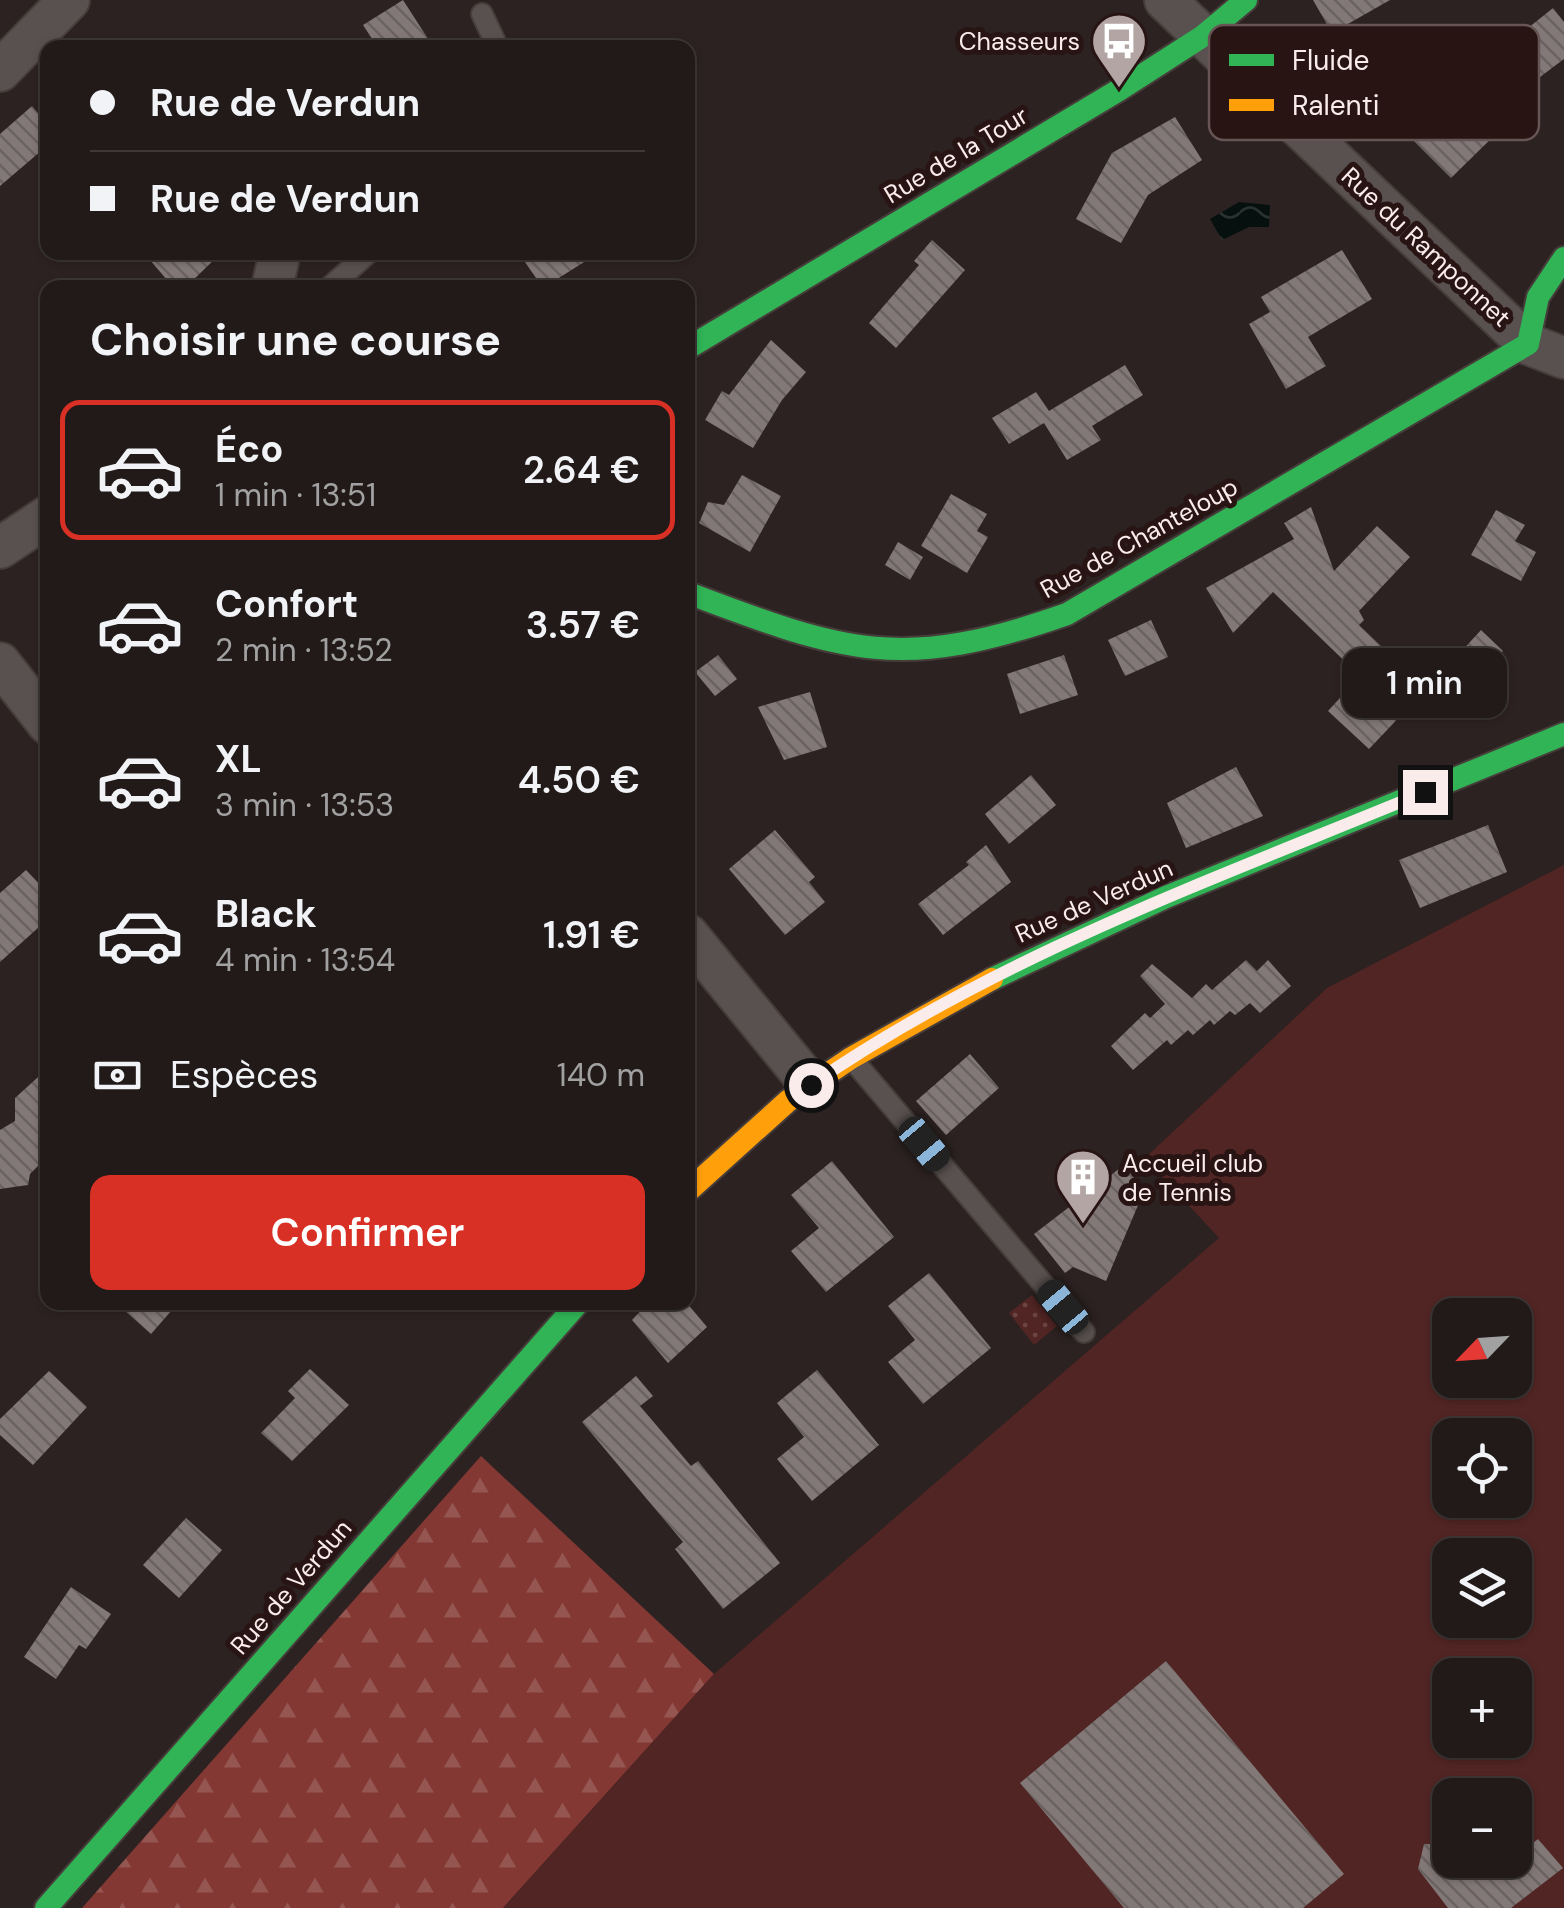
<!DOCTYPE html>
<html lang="fr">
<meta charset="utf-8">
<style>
:root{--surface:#211a19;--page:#2d2726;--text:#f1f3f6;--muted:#a2a1a2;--line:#3e3838;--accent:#d93025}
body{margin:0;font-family:"DM Sans",sans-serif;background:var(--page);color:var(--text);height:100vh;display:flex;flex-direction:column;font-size:38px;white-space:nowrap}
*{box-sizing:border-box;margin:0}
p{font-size:32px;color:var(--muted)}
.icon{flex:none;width:55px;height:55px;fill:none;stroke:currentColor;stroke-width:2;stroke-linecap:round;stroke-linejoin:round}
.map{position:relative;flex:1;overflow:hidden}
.drawer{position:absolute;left:40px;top:280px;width:655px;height:1030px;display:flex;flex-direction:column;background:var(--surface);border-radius:20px;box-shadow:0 2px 8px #0004,0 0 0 2px var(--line)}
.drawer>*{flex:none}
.hud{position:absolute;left:40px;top:40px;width:655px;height:220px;border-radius:20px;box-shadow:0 2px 8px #0004,0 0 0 2px var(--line);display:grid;align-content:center;height:220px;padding:0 50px;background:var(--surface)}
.needle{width:65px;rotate:245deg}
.fabs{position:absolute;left:1432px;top:1298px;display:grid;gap:20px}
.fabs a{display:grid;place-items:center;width:100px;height:100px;border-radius:20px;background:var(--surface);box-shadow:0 2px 8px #0004,0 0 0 2px var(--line);font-size:50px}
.end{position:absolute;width:45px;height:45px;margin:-22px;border:12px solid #faecea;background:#111;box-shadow:0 0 0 5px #111}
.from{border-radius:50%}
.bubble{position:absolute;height:70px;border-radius:20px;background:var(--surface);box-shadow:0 2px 8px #0004,0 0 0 2px var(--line);font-size:32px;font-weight:600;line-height:70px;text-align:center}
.car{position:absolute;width:30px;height:60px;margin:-30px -15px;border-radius:12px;box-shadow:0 0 8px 2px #0007;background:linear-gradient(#222 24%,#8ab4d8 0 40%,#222 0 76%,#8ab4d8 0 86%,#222 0)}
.hud b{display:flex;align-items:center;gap:35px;height:95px;font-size:38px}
.hud b+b{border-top:2px solid var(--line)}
.hud i{width:25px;height:25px;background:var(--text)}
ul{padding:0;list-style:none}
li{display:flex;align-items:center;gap:30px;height:140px;margin:0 20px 15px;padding:0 30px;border:5px solid transparent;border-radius:20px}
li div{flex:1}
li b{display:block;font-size:38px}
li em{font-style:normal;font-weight:600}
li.on{border-color:var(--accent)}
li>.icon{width:90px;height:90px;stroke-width:1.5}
h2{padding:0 50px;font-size:45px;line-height:120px}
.pay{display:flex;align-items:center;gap:25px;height:110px;padding:0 50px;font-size:38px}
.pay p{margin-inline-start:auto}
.action{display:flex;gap:20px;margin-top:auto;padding:20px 50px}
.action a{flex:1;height:115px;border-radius:20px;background:var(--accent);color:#fff;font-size:40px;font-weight:600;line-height:115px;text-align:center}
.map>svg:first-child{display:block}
.grass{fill:url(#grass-dots)}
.forest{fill:url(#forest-firs)}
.garden{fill:#512523;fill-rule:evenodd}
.water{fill:url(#water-waves)}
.building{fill:url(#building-back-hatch)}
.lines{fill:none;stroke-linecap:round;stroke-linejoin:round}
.lane-casing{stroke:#463d3b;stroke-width:24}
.street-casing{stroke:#463d3b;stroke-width:44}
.fast-casing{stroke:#463d3b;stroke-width:26}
.slow-casing{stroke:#463d3b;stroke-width:26}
.lane{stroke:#595150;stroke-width:20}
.street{stroke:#595150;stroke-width:40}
.fast{stroke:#30b455;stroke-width:22}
.slow{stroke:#ff9f0a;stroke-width:22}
.route{stroke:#faecea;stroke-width:12}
.labels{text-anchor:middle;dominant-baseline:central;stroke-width:10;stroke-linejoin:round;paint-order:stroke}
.poi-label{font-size:25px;fill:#faecea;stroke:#271413;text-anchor:end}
.street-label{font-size:25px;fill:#faecea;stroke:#271413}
.key{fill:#271413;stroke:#665554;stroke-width:2.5}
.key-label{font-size:28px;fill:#faecea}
</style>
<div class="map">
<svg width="1564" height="1908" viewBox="0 0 1564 1908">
<defs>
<pattern id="grass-dots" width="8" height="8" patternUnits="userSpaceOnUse" patternTransform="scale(2.5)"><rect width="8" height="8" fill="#512523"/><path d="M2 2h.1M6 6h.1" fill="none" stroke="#6b4543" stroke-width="1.8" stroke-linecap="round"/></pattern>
<pattern id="forest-firs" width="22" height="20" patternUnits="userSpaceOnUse" patternTransform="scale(2.5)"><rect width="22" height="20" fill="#833833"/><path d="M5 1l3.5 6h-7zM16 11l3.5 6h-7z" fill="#955551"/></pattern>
<pattern id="water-waves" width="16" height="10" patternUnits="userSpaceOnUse" patternTransform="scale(2.5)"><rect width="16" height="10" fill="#05100f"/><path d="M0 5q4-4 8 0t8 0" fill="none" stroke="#2a3332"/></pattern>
<pattern id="building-back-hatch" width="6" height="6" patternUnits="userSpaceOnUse" patternTransform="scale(2.5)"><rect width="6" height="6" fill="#827877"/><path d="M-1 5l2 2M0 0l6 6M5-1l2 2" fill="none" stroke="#696261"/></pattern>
</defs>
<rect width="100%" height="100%" fill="#2c2221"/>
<path class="grass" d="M 1032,1295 L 1057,1326 L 1034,1345 L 1009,1313 Z"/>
<path class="forest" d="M 481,1456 L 714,1674 L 503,1908 L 82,1908 Z"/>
<path class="garden" d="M 1564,865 L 1564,1908 L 503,1908 L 714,1674 L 1219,1238 L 1145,1158 L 1327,988 ZM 1450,1315 L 1515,1315 L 1515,1380 L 1450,1380 ZM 1450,1435 L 1515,1435 L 1515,1500 L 1450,1500 ZM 1450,1555 L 1515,1555 L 1515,1620 L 1450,1620 ZM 1450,1675 L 1515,1675 L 1515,1740 L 1450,1740 ZM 1450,1795 L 1515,1795 L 1515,1860 L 1450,1860 Z"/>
<path class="water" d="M 1239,202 L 1270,205 L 1269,227 L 1249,227 L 1222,240 L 1210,219 Z"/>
<path class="building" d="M 403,0 L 434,48 L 378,48 L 363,25 Z
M 1313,0 L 1390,0 L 1332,33 Z
M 1553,8 L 1564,22 L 1564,59 L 1536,80 L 1508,44 Z
M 1461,88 L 1502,128 L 1451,178 L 1412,139 Z
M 32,106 L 48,125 L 48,145 L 0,186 L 0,134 Z
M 1175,117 L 1202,160 L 1148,195 L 1121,243 L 1076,219 L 1112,153 Z
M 932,240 L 965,270 L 896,348 L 869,323 L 919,265 L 914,261 Z
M 1342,250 L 1372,299 L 1308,337 L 1326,366 L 1286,389 L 1249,324 L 1270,312 L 1261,297 Z
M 143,252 L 222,252 L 185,288 L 174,288 Z
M 518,252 L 600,252 L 543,288 Z
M 771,340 L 806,372 L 782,400 L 753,448 L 705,420 L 722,391 L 729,395 Z
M 1125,365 L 1143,395 L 1092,426 L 1101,440 L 1067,460 L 1044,423 L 1009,444 L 992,418 L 1036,392 L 1049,411 Z
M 742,475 L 781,496 L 750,552 L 699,523 L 708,502 L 724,505 Z
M 951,494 L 987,514 L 977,531 L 988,537 L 967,573 L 921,546 Z
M 1311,507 L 1334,571 L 1377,526 L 1410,557 L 1359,611 L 1364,620 L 1359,625 L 1426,689 L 1369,749 L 1328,711 L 1360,676 L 1273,592 L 1233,633 L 1206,588 L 1294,539 L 1284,523 Z
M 1496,510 L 1525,525 L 1515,541 L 1536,552 L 1521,581 L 1471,555 Z
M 898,542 L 923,557 L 910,580 L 885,565 Z
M 1151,620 L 1168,657 L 1125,676 L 1108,640 Z
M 1481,630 L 1503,651 L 1481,674 L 1459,654 Z
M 718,655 L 737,679 L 715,696 L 695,672 Z
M 1064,655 L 1078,695 L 1020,714 L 1007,674 Z
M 810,692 L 827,747 L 784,760 L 758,707 Z
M 1236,767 L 1263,816 L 1186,848 L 1167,803 Z
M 1031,775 L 1056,805 L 1009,844 L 985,814 Z
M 1488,825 L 1507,872 L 1420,908 L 1399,860 Z
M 775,830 L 815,877 L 809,882 L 825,902 L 785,935 L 729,869 Z
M 986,845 L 1011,882 L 943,935 L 918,904 L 969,865 L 966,862 Z
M 26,870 L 48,893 L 48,919 L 0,962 L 0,893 Z
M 1246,960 L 1257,971 L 1268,960 L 1291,986 L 1260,1013 L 1250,1003 L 1235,1015 L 1230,1011 L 1214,1025 L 1210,1020 L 1193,1035 L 1188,1030 L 1171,1045 L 1167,1040 L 1133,1070 L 1111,1046 L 1145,1013 L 1150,1018 L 1165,1004 L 1140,976 L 1152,964 L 1192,998 L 1206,984 L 1212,990 Z
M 970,1054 L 999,1088 L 946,1135 L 916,1101 Z
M 48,1068 L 48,1156 L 30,1174 L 28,1185 L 0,1189 L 0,1130 L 15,1121 L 15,1098 Z
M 832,1161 L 894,1237 L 826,1292 L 791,1251 L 819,1228 L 791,1195 Z
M 1124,1165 L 1144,1191 L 1106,1281 L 1073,1267 L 1065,1273 L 1034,1234 Z
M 929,1273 L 991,1348 L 923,1404 L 888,1362 L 915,1340 L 888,1306 Z
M 115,1302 L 179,1302 L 151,1334 Z
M 649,1302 L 686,1302 L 707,1327 L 668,1363 L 632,1320 Z
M 310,1369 L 349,1405 L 292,1461 L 261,1433 L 295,1398 L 288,1391 Z
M 817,1370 L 879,1445 L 812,1501 L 777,1459 L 804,1437 L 777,1403 Z
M 49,1371 L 87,1407 L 33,1465 L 0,1435 L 0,1419 Z
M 636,1376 L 653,1396 L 640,1406 L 691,1466 L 698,1461 L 780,1563 L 723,1609 L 675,1549 L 683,1542 L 582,1422 Z
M 186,1518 L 222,1550 L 179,1598 L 143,1565 Z
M 71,1587 L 111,1614 L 86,1649 L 79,1645 L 56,1679 L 24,1657 Z
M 1166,1661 L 1344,1874 L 1303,1908 L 1124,1908 L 1020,1783 Z
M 1538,1839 L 1563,1868 L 1511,1908 L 1448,1908 L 1418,1869 L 1424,1844 L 1450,1845 L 1450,1860 L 1485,1860 L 1496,1872 Z"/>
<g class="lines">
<g class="lane-casing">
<path id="lane" d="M 482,14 L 498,48
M 329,288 L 369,252
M 852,1059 L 1084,1332"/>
</g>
<g class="street-casing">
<path id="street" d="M 1165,0 L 1528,344 L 1564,358
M 0,71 L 69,0
M 272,288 L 280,252
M 0,548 L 48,516
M 0,663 L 48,724
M 688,935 L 811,1085"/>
</g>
<g class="fast-casing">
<path id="fast" d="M 688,348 L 1119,90 L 1203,36 L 1246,0
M 688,593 C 846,653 902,672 1067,614 L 1528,344 L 1538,297 L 1564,258
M 992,979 L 1166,897 L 1564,734
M 46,1908 L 579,1302"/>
</g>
<g class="slow-casing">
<path id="slow" d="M 688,1191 L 789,1100 L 851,1058 L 992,979"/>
</g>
<use href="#lane" class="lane"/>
<use href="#street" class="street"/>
<use href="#fast" class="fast"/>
<use href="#slow" class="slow"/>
</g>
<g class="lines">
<path class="route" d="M 811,1085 C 999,955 1215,879 1425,792"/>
</g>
<defs>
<g id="bus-pin" transform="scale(2.875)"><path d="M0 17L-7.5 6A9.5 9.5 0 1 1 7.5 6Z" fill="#b2a5a4" stroke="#271413"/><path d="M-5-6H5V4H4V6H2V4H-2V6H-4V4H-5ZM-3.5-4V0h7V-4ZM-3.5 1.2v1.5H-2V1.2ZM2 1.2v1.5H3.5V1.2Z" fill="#fff"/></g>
<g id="building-pin" transform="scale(2.875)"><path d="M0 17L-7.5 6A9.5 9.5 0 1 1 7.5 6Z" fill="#b2a5a4" stroke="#271413"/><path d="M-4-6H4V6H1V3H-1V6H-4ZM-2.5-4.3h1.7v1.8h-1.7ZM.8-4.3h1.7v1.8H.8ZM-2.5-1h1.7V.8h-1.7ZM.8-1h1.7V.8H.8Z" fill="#fff"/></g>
</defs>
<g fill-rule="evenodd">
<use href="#bus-pin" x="1119" y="41"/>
<use href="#building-pin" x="1083" y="1177"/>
</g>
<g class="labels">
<g class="poi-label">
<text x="1080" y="41">Chasseurs</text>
<text x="1122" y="1163" text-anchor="start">Accueil club<tspan x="1122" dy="29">de Tennis</tspan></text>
</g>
<g class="street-label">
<text transform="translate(956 155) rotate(-31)">Rue de la Tour</text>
<text transform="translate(1426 247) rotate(43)">Rue du Ramponnet</text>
<text transform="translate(1139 538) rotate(-29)">Rue de Chanteloup</text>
<text transform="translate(1094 901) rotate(-24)">Rue de Verdun</text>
<text transform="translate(291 1587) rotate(-49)">Rue de Verdun</text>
</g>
</g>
<rect x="1209" y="25" width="330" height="115" rx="15" class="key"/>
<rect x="1229" y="54" width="45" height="12" fill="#30b455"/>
<rect x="1229" y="99" width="45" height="12" fill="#ff9f0a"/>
<g class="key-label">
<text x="1292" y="70">Fluide</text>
<text x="1292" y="115">Ralenti</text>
</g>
</svg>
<div class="fabs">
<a><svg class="needle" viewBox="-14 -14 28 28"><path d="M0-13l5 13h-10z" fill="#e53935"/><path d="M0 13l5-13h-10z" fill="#a2a1a2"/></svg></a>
<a><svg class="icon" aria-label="locate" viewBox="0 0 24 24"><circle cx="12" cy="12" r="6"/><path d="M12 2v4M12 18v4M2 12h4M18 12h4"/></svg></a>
<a><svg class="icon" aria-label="layers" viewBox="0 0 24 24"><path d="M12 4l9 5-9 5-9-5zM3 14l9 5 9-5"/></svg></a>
<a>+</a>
<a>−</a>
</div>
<i class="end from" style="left:811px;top:1085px"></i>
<i class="end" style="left:1425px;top:792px"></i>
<div class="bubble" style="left:1342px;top:648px;width:165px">1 min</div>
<i class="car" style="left:924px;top:1144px;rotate:140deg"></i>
<i class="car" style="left:1063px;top:1307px;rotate:320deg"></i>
<div class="hud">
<b><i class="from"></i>Rue de Verdun</b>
<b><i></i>Rue de Verdun</b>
</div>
<section class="drawer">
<h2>Choisir une course</h2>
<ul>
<li class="on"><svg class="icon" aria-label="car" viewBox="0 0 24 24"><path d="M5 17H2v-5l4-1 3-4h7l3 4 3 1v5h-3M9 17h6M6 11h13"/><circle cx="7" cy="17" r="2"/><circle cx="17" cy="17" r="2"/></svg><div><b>Éco</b><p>1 min · 13:51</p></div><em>2.64 €</em></li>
<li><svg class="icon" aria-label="car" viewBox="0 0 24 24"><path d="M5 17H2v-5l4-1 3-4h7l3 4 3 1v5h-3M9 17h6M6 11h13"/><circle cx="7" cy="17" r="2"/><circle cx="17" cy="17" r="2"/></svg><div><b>Confort</b><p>2 min · 13:52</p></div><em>3.57 €</em></li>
<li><svg class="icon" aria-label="car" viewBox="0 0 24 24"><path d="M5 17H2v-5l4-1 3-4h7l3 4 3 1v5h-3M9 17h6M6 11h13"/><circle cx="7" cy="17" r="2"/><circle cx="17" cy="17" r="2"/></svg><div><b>XL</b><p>3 min · 13:53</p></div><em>4.50 €</em></li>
<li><svg class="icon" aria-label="car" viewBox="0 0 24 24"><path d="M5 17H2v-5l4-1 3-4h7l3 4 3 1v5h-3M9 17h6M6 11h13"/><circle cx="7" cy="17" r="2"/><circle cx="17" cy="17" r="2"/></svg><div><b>Black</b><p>4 min · 13:54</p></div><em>1.91 €</em></li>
</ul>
<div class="pay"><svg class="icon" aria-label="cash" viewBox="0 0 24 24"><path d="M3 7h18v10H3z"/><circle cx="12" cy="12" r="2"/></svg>Espèces<p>140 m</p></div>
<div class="action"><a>Confirmer</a></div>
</section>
</div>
